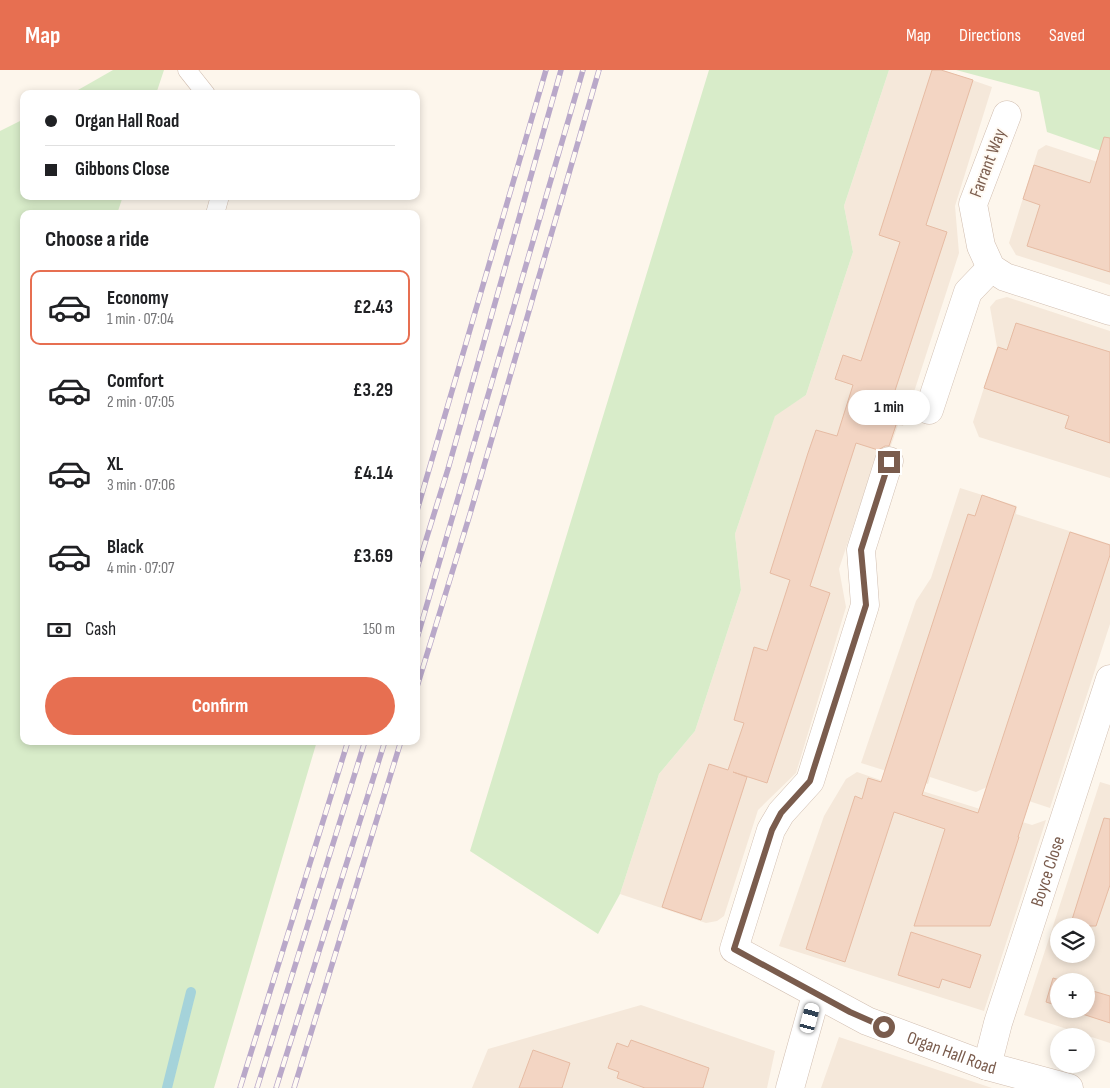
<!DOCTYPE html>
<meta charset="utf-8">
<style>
:root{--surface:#fff;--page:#f2f2f2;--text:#202124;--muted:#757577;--line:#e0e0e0;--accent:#e76f51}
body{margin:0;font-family:"Sofia Sans Condensed",sans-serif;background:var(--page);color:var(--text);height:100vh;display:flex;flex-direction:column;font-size:19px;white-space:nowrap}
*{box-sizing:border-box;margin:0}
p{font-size:16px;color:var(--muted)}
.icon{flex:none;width:28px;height:28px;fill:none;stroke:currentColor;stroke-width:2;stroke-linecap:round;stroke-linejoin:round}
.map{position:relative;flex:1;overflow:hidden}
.drawer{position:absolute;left:20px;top:140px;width:400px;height:535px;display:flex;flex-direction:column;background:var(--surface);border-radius:10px;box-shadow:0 2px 8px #0003}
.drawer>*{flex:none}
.hud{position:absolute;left:20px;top:20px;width:400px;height:110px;border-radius:10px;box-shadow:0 2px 8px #0003;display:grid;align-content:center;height:110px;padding:0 25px;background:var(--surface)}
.controls{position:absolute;left:1050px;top:848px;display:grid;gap:10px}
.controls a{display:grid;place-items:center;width:45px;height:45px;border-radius:50%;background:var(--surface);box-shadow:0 2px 8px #0003;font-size:25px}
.end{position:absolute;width:22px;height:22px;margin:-11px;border:6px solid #7a5c4d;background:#fff;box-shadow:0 0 0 2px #fff}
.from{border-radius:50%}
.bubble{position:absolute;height:35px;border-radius:18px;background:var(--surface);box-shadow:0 2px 8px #0003;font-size:16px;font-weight:700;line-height:35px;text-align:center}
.car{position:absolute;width:15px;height:30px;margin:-15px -8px;border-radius:6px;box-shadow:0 0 4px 1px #0007;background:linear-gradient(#fff 24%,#345 0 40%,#fff 0 76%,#345 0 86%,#fff 0)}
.hud b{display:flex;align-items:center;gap:18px;height:48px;font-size:19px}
.hud b+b{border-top:1px solid var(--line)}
.hud i{width:12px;height:12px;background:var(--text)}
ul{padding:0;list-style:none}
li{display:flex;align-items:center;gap:15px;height:75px;margin:0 10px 8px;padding:0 15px;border:2px solid transparent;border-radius:10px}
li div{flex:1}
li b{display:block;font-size:19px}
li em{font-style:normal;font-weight:700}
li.selected{border-color:var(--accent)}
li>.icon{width:45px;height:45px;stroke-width:1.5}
h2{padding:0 25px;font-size:22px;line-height:60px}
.pay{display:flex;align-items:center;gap:12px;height:55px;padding:0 25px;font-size:19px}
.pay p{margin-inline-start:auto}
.primary-button{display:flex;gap:10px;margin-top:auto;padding:10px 25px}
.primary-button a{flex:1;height:58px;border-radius:30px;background:var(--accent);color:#fff;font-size:20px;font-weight:700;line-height:58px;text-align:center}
header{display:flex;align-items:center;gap:30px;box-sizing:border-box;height:70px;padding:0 25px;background:var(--accent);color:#fff}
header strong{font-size:24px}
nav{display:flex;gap:28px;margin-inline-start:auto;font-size:18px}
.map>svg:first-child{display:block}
.residential{fill:#f5e8da;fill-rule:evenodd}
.green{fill:#d8ecc9}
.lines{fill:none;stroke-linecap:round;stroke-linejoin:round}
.stream{stroke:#a5d3da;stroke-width:10}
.building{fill:#f3d5c3;stroke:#e6bba3}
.service-casing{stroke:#d1beb0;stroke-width:19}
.minor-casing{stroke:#d1beb0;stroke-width:29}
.service{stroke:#fff;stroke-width:18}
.minor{stroke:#fff;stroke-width:28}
.rail-casing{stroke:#b9a8c9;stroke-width:5.5}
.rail{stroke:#fffaf3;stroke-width:4;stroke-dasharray:11;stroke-linecap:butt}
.route{stroke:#7a5c4d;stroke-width:6}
.labels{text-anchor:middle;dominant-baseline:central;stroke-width:4;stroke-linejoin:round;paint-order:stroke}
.street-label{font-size:18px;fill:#7a5c4d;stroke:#fffaf3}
</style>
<header>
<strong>Map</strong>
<nav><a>Map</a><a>Directions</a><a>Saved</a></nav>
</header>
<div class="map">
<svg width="1110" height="1018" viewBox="0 0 1110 1018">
<rect width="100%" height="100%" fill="#fdf6ec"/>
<path class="residential" d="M 889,0 L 943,0 L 992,17 L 955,136 L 959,183 L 903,356 L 898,355 L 885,393 L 875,390 L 839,499 L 846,537 L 796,703 L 758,740 L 724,846 L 717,851 L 706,853 L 620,824 L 659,704 L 695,661 L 741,520 L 735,464 L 775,345 L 806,325 L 853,182 L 844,136 Z
M 1046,75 L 1110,96 L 1110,215 L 1016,185 L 1009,173 L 1038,80 Z
M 1007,227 L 1110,261 L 1110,408 L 979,367 L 973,352 L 997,277 L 990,237 L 996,230 Z
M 960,418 L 1017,436 L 1016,444 L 1110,474 L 1110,554 L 1050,738 L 987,717 L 976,722 L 930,707 L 928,714 L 861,693 L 916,531 L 931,508 Z
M 857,702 L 918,723 L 919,720 L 1032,755 L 1046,750 L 984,941 L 779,876 L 824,746 L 846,709 Z
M 1100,712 L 1110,715 L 1110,973 L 1024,945 ZM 1059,856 L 1086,856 L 1086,884 L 1059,884 ZM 1059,911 L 1086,911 L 1086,939 L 1059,939 Z
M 641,935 L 775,981 L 767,1018 L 472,1018 L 488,979 Z
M 839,967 L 992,1018 L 821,1018 Z"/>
<path class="green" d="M 113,0 L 164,0 L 156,24 L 71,24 Z
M 709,0 L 889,0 L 844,136 L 853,182 L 806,325 L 775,346 L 735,464 L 741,520 L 695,661 L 659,704 L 620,824 L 598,864 L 470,781 Z
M 956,0 L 1110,0 L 1110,84 L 1047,62 L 1039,22 Z
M 24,49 L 24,126 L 123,126 L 117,144 L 24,144 L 24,671 L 317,671 L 214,1018 L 0,1018 L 0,61 Z"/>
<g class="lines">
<path class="stream" d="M 167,1018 L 191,922"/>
</g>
<path class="building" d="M 932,0 L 941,0 L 973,10 L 926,155 L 947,162 L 885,351 L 896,355 L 889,376 L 885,376 L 878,380 L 856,373 L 810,516 L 830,523 L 767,713 L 733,702 L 747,707 L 701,850 L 662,837 L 709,694 L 728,700 L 744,653 L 734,650 L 754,577 L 767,581 L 790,510 L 770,503 L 808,383 L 816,360 L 837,366 L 853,315 L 835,309 L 843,285 L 861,291 L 900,172 L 879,165 Z
M 1104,67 L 1110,68 L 1110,202 L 1027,176 L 1040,135 L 1023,129 L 1034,95 L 1090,113 Z
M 1016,253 L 1110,282 L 1110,373 L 1065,358 L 1069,346 L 984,318 L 998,277 L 1007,280 Z
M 982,425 L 1016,437 L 922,725 L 978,743 L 1070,462 L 1110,475 L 1110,485 L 1018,767 L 1019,767 L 990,856 L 914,856 L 945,759 L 894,742 L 845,892 L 806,879 L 855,726 L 862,729 L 868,708 L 881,712 L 968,444 L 975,446 Z
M 1104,748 L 1110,749 L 1110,815 L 1096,856 L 1070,856 Z
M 911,862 L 981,885 L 970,918 L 942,909 L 939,918 L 898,905 Z
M 1053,908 L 1063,911 L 1059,911 L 1059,936 L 1046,932 Z
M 1086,919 L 1110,926 L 1110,953 L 1067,939 L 1086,939 Z
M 631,970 L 709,998 L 703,1018 L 645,1018 L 617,1008 L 619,1002 L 608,998 L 617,973 L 628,977 Z
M 533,980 L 570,993 L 562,1018 L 519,1018 Z"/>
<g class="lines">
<g class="service-casing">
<path id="service" d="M 187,0 L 206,24
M 215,144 L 220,126"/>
</g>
<g class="minor-casing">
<g id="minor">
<path d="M 1007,45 L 973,134 L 981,176 L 991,198 L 1005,207 L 1110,241"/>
<path d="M 929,340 L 968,222 L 991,198"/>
<path id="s1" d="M 889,391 L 861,480 L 865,535 L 810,711 L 781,743 L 771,760 L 734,879 L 867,951 L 987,996 L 1069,1018"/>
<path id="s2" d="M 987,996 L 998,953 L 1110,609"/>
<path d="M 790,1018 L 816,925"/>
</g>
</g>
<use href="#service" class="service"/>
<use href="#minor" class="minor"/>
<g class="rail-casing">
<path id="rail" d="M 416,444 L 546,0
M 416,502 L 448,399 L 561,0
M 416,572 L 583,0
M 416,620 L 470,444 L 599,0
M 240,1018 L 348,671
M 257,1018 L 365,671
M 276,1018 L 385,671
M 294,1018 L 401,671"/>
</g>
<use href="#rail" class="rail"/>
</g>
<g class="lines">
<path class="route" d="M 884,957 L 850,942 L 734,879 L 772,760 L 781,743 L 810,711 L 813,701 L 866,535 L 861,480 L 889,392"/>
</g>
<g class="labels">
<g class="street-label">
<text transform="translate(988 93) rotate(-69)">Farrant Way</text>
<text stroke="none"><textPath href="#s2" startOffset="204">Boyce Close</textPath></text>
<text stroke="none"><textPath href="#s1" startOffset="762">Organ Hall Road</textPath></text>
</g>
</g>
</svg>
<div class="controls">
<a><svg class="icon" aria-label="layers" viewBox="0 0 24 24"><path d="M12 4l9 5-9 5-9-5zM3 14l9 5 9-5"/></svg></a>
<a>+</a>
<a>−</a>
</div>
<i class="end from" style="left:884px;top:957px"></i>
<i class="end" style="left:889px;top:392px"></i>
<div class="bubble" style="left:848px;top:320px;width:82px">1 min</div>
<i class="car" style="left:810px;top:948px;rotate:15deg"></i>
<div class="hud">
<b><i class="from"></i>Organ Hall Road</b>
<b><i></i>Gibbons Close</b>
</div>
<section class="drawer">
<h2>Choose a ride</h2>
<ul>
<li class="selected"><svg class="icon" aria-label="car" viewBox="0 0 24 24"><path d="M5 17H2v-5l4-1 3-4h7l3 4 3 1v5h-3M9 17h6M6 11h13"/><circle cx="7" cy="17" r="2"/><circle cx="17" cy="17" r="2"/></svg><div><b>Economy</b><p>1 min · 07:04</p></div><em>£2.43</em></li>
<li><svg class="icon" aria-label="car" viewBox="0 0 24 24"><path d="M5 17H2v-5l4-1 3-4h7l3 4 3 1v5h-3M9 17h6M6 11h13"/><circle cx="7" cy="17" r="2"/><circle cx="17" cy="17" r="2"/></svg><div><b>Comfort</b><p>2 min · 07:05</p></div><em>£3.29</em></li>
<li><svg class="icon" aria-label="car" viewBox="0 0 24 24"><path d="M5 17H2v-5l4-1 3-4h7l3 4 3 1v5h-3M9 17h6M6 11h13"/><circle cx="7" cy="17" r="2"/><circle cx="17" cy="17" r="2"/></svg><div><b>XL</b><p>3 min · 07:06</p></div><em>£4.14</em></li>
<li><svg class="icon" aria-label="car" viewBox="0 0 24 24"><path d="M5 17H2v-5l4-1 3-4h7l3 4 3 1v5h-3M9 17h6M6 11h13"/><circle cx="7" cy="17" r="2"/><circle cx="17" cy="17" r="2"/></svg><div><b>Black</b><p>4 min · 07:07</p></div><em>£3.69</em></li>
</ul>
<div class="pay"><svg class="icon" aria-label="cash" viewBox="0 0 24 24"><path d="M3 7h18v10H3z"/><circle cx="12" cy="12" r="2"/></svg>Cash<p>150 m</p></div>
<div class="primary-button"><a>Confirm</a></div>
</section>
</div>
